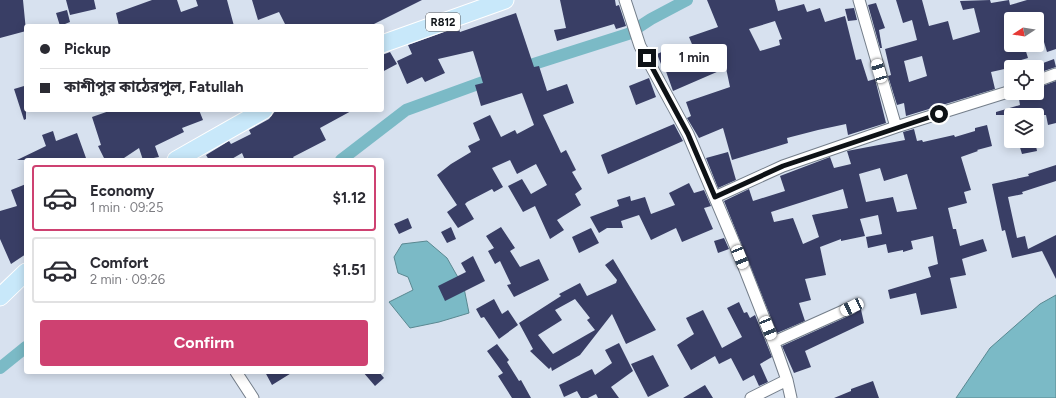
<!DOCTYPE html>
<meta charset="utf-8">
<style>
:root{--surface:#fff;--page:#f2f2f3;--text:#2b2b33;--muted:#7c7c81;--line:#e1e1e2;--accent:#ce4171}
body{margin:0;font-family:Figtree,"Noto Sans Bengali",sans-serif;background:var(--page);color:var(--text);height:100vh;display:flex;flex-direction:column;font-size:15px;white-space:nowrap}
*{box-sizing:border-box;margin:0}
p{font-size:13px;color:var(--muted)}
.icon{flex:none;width:22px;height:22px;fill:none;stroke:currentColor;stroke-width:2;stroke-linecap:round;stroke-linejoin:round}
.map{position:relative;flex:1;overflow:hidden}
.panel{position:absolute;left:24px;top:158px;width:360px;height:216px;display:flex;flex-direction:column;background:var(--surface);border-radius:4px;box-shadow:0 2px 10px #0003}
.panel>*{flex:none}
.hud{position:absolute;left:24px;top:24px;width:360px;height:88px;border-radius:4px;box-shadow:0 2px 10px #0003;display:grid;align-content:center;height:88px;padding:0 16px;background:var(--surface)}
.needle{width:26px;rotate:258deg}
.buttons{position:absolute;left:1004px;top:12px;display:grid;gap:8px}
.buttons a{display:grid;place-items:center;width:40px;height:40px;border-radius:4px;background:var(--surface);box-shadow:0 2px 10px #0003;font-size:20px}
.end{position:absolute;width:18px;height:18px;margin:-9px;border:5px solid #0e1216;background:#fff;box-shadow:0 0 0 2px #fff}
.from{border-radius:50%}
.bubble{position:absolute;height:28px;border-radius:4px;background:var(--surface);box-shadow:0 2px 10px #0003;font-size:13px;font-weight:700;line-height:28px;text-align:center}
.car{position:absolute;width:12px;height:24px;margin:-12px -6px;border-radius:5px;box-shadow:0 0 3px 1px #0007;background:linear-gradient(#fff 24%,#345 0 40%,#fff 0 76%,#345 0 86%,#fff 0)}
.hud b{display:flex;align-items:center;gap:14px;height:38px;font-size:15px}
.hud b+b{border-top:1px solid var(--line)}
.hud i{width:10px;height:10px;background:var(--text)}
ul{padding:7px 0 0;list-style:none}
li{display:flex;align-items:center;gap:12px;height:66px;margin:0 8px 6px;padding:0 8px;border:2px solid var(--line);border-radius:4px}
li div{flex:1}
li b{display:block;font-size:15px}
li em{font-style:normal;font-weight:700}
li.on{border-color:var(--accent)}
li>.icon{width:36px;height:36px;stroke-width:1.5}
.cta{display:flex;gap:8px;margin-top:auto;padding:8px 16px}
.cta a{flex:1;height:46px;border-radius:4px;background:var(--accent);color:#fff;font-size:16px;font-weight:700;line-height:46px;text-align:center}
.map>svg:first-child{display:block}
.water{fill:#7bbac6;stroke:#5a8891}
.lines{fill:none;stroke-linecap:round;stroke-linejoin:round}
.canal{stroke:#7bbac6;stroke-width:12}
.building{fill:#393e65;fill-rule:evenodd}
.street-casing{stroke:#747e8a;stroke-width:13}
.primary-casing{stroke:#fff;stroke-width:19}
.street{stroke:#fff;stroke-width:11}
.primary{stroke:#c8e8fa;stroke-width:17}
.route{stroke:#0e1216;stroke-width:5}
.labels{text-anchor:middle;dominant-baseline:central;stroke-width:4;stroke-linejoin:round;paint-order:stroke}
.shield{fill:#fff;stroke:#56595c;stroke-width:1}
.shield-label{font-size:11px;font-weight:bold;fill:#0e1216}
</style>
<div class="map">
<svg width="1056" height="398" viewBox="0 0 1056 398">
<rect width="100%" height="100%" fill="#d7e1ef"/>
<path class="water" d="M 427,241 L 447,258 L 464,288 L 469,313 L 439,322 L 410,328 L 389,302 L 413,290 L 408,277 L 398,273 L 394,257 L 402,244 Z
M 1056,295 L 1056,398 L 956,398 L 990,348 L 1040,304 Z"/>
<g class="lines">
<path class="canal" d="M 518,69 L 628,34 L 651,19 L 687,0
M 341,160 L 406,110 L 497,77
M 0,368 L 26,347"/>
</g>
<path class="building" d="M 0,0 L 23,0 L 26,31 L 0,38 Z
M 66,0 L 94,0 L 96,9 L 70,15 Z
M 152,0 L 177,0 L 181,12 L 198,6 L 196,0 L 227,0 L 234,26 L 119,26 L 116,13 Z
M 252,0 L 422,0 L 370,26 L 286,26 L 279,12 L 258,20 Z
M 560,0 L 615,0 L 616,6 L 619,5 L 626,26 L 616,29 L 614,24 L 557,41 L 554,30 L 566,28 Z
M 707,0 L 775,0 L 778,11 L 804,4 L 807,12 L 820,8 L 825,22 L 845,16 L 856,60 L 861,59 L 868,81 L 875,79 L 886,123 L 848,135 L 846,124 L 818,130 L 787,138 L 788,143 L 732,160 L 723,128 L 699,138 L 687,118 L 691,116 L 686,102 L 730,87 L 726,68 L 673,91 L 663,63 L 661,64 L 657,54 L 673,47 L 682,68 L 699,61 L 689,37 L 718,27 ZM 775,21 L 782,39 L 779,40 L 780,45 L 760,51 L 749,29 Z
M 896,0 L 922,0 L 929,26 L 948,21 L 953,40 L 980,32 L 974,8 L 963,10 L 960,1 L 990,0 L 991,3 L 1009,0 L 1010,5 L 1027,0 L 1056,0 L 1056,49 L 1047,52 L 1044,42 L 1040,44 L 1037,35 L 1037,19 L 1030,19 L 1028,12 L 1011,16 L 1011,45 L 1024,45 L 1028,58 L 1008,64 L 1009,68 L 991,72 L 995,89 L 906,116 L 904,103 L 897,105 L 888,76 L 891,75 L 885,49 L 917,40 L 912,20 L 903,23 ZM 922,56 L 927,76 L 909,82 L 904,61 Z
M 876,3 L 885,28 L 879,30 L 882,48 L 880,48 L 868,5 Z
M 854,8 L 857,20 L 848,21 L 845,9 Z
M 67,10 L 70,22 L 60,26 L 56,13 Z
M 516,13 L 534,67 L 539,66 L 547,91 L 567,84 L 574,103 L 543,115 L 561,153 L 566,150 L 576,170 L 572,172 L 582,189 L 575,194 L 581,205 L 557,220 L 564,230 L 550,239 L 535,206 L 523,212 L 508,186 L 522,179 L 531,194 L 547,185 L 536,164 L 517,174 L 510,160 L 492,168 L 503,187 L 494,192 L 492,189 L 467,202 L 465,204 L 474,219 L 458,228 L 447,212 L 457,205 L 437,175 L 451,164 L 471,152 L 468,146 L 480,140 L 473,123 L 490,115 L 501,137 L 515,130 L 517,134 L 534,125 L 522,93 L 481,106 L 475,85 L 483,83 L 473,51 L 438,59 L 445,73 L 425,82 L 422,77 L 407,84 L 397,61 L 412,54 L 408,45 L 458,27 L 460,32 Z
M 390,52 L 397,64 L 382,72 L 382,55 Z
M 1054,59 L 1056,67 L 1038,73 L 1037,67 L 1035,66 Z
M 649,78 L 656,97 L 636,105 L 629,86 Z
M 1056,81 L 1056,123 L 1048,125 L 1046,115 L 996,115 L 996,112 L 1020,105 L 1018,93 L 1037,93 L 1037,88 Z
M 24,86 L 26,93 L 26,119 L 24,120 L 14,89 Z
M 112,110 L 199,110 L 203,120 L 182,128 L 184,132 L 155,146 L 159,157 L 143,160 L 139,148 L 121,160 L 105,160 L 98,146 L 101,145 L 92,117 Z
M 276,110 L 353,110 L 320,128 L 326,140 L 293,157 L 295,160 L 245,160 L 242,153 L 230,160 L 209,160 L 206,155 L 229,141 L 231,144 L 251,134 L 249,130 L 269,119 Z
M 674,124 L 683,141 L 608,174 L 601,155 Z
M 987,125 L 992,146 L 977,150 L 978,151 L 961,157 L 971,190 L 964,192 L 967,203 L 948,208 L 953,229 L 956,229 L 960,246 L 983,239 L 987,251 L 962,259 L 966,275 L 950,278 L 957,308 L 921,315 L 916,293 L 890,299 L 888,290 L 931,277 L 928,267 L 938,264 L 933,236 L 911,241 L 913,249 L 903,252 L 903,250 L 888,253 L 886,244 L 868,248 L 866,237 L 882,234 L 878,215 L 860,219 L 865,236 L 841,241 L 841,239 L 820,247 L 826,275 L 805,279 L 811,300 L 799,303 L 805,321 L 777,333 L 724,201 L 749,189 L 753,201 L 785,191 L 780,176 L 830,157 L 834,168 L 851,164 L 847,151 L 905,140 L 903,132 L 914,129 L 917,141 L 922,140 L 923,142 L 954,135 L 955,137 L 975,131 L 975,128 ZM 880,168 L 884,181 L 907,174 L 917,209 L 897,212 L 893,197 L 866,202 L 859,174 ZM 843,189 L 848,208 L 812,215 L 819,237 L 803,244 L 793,218 L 774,222 L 771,212 Z
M 53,131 L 56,141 L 77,133 L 86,158 L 79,160 L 17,160 L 46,146 L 42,135 Z
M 1018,141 L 1035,141 L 1037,151 L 1022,154 Z
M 728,152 L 736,180 L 718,188 L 706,158 Z
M 1056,165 L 1056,181 L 1022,192 L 1023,194 L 1008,197 L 1017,238 L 1025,236 L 1028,249 L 1056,235 L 1056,279 L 1042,251 L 1012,258 L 1005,230 L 1002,231 L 992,184 L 1029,176 L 1028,174 Z
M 689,183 L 694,193 L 704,190 L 711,206 L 704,208 L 713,229 L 682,242 L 676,228 L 651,240 L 639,215 L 621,221 L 623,228 L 607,228 L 599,233 L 590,217 L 619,206 L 617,200 L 630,196 L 631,201 L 645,197 L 651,214 L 675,205 L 669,193 Z
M 26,184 L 26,254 L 11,264 L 0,239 L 0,211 L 17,206 L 11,190 Z
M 408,218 L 412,228 L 399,234 L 394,224 Z
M 451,227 L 456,239 L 447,243 L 441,232 Z
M 501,227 L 515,248 L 510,251 L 520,267 L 539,259 L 549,280 L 514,297 L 507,285 L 511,284 L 500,261 L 495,264 L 488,251 L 494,248 L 486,236 Z
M 591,228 L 599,243 L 579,253 L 572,237 Z
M 724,238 L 729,249 L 718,253 L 714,241 Z
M 473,256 L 485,281 L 445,301 L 438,286 L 466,272 L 461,263 Z
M 613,259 L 656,330 L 626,344 L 612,314 L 580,355 L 552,371 L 551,367 L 549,369 L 530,351 L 533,349 L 519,323 L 561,296 L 559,294 L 580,283 L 587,296 L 616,283 L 617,280 L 605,265 ZM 575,299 L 590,318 L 587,320 L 595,330 L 553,354 L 538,335 L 562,320 L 555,310 Z
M 494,299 L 502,314 L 508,310 L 518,325 L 499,339 L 484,317 L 481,318 L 476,309 Z
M 739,302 L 744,313 L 747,312 L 750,318 L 755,315 L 772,357 L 760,364 L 768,382 L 759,386 L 754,375 L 743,381 L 731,358 L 719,364 L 715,356 L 691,370 L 677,345 L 694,334 L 686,318 L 703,310 L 722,348 L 742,337 L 727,308 Z
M 860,305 L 864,323 L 805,351 L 811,367 L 794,373 L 782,346 L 855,313 Z
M 619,343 L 633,371 L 611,387 L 619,398 L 598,398 L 596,394 L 588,398 L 581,398 L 577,391 L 564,397 L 559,385 L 592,369 L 595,375 L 612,363 L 605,350 Z
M 497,344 L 509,360 L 507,362 L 519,381 L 521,380 L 531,398 L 512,398 L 498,376 L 503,373 L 487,351 Z
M 653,355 L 669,386 L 648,397 L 631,364 Z
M 265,372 L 293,372 L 272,385 Z
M 363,372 L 379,372 L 384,378 L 375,386 Z
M 873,381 L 879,398 L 834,398 L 851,391 L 851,389 Z
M 705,385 L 713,398 L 683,398 Z"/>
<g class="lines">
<g class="street-casing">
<path id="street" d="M 625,0 L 640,46 L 688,134 L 740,257 L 775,346 L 787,380 L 791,398
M 859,0 L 896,127
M 1037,81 L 1056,74
M 715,197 L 783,166 L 896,127 L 1011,91
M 774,342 L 852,307
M 236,372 L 253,398
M 751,398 L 787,380"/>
</g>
<g class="primary-casing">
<path id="primary" d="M 382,44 L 505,0
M 176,160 L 264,110
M 0,297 L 26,272"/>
</g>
<use href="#street" class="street"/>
<use href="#primary" class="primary"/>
</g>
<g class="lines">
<path class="route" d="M 647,58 L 688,134 L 715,197 L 783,166 L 939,114"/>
</g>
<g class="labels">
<rect class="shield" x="426" y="13" width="34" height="18" rx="3"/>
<g class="shield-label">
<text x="443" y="22">R812</text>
</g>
</g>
</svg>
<div class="buttons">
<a><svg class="needle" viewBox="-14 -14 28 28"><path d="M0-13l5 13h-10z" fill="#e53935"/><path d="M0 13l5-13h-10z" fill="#7c7c81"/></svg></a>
<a><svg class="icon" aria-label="locate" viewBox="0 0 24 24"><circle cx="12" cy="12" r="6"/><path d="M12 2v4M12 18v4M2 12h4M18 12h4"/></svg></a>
<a><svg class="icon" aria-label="layers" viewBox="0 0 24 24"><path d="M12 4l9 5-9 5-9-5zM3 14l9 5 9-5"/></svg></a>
</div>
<i class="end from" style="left:939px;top:114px"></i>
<i class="end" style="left:647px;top:58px"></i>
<div class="bubble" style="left:661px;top:44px;width:66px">1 min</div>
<i class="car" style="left:879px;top:71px;rotate:343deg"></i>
<i class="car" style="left:740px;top:257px;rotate:158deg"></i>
<i class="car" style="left:852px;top:307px;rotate:245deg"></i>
<i class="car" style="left:768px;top:328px;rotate:158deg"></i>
<div class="hud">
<b><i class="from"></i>Pickup</b>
<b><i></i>কাশীপুর কাঠেরপুল, Fatullah</b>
</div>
<section class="panel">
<ul>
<li class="on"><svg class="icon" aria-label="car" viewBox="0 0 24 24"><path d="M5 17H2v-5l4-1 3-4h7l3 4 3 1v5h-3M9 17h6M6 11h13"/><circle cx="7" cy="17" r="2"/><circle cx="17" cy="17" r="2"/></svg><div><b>Economy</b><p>1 min · 09:25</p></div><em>$1.12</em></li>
<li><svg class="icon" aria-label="car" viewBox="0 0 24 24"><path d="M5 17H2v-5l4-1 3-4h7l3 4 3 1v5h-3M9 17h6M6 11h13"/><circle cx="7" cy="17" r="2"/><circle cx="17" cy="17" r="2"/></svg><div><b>Comfort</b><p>2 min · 09:26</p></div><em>$1.51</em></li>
</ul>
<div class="cta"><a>Confirm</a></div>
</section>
</div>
